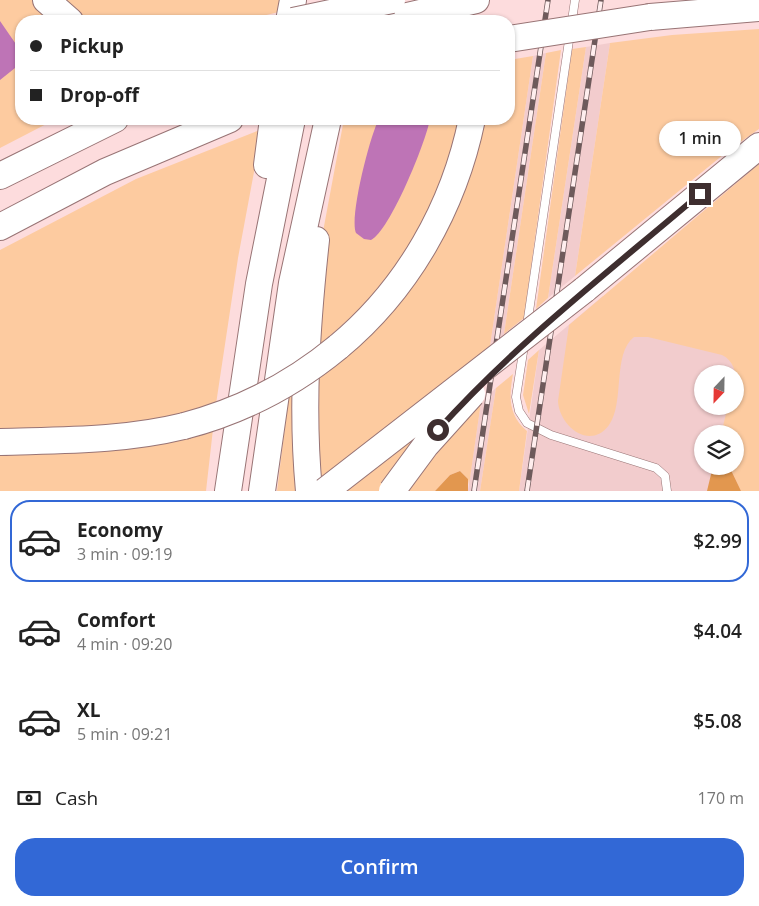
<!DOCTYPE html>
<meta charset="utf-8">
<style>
:root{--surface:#fff;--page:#f6f6f6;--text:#222;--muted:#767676;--line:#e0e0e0;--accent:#3268d6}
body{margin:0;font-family:"Open Sans",sans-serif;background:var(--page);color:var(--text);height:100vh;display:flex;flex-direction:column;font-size:19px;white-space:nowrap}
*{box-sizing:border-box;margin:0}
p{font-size:16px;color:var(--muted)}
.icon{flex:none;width:28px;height:28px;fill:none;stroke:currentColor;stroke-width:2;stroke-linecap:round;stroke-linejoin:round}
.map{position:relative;height:491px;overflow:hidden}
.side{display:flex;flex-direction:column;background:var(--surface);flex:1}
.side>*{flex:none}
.guide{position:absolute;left:15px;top:15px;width:500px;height:110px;border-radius:20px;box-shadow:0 1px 4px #0004;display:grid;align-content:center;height:110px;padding:0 15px;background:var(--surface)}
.needle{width:32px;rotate:202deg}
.fabs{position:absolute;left:694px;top:365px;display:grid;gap:10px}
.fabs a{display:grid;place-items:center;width:50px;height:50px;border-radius:50%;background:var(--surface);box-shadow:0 1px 4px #0004;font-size:25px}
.end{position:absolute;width:22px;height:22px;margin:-11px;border:6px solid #3e2e2f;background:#fff;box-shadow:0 0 0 2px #fff}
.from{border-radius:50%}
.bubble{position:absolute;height:35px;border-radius:18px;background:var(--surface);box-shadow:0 1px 4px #0004;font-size:16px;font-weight:600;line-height:35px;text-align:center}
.guide b{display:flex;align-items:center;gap:18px;height:48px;font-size:19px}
.guide b+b{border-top:1px solid var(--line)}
.guide i{width:12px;height:12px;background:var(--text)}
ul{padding:9px 0 0;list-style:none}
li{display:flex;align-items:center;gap:15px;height:82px;margin:0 10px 8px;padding:0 5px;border:2px solid transparent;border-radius:20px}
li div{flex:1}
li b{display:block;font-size:19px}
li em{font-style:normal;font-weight:600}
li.selected{border-color:var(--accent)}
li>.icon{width:45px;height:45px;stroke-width:1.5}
.pay{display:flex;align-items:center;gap:12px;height:55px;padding:0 15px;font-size:19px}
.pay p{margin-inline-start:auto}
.action{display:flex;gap:10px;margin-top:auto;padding:10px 15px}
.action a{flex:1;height:58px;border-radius:20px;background:var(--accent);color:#fff;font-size:20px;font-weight:600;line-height:58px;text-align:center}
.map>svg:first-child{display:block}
.built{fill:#f2cccd;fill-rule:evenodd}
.green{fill:#fdcba0}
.forest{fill:#e2974f}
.water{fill:#be74b6}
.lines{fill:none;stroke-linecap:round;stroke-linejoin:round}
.service-casing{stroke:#987475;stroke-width:9}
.motorway-casing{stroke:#987475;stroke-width:28}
.service{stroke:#fff;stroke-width:8}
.motorway{stroke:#fff;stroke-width:26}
.rail-casing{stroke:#6e5a5b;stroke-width:5.5}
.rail{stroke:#fee;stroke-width:4;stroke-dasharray:11;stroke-linecap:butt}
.motorway-bridge-casing{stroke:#987475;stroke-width:28;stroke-linecap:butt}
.motorway-bridge{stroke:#fff;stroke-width:26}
.route{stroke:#3e2e2f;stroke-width:6}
</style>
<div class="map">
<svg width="759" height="491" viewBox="0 0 759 491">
<rect width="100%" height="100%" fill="#fddcdd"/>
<path class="built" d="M 610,43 L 575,276 L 548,298 L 586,47 Z
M 546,53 L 504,334 L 490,346 L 533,56 Z
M 603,296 L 759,334 L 759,491 L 519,491 L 539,350 ZM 702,374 L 735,374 L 735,406 L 702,406 ZM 702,434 L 735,434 L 735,466 L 702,466 Z
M 496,388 L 480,491 L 468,491 L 481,402 Z"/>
<path class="green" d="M 0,0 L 34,0 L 55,21 L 21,21 L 21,119 L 56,119 L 0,148 Z
M 60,0 L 285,0 L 283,11 L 241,21 L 89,21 Z
M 759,29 L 759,129 L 729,150 L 575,276 L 610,43 L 672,35 Z
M 586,47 L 548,298 L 536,309 L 572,49 Z
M 561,50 L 524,318 L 504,334 L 546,53 Z
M 533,56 L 490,346 L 417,405 L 314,483 L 311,380 L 377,328 L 421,274 L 441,241 L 459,204 L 485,119 L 509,119 L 509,60 Z
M 344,119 L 464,119 L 460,136 L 418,240 L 367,303 L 312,352 L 322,237 Z
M 262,129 L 238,258 L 216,404 L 148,422 L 0,432 L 0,250 L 136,179 Z
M 759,164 L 759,491 L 741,491 L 729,466 L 735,466 L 735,434 L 721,434 L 728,406 L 735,406 C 735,389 741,364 722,355 L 648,337 L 634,337 C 612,354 625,403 609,425 C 590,451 559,426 558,401 L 569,325 Z
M 539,350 L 529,414 L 523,395 L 528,360 Z
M 513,374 C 509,396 508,415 527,431 L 519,491 L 480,491 L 496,388 Z
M 299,388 L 301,491 L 277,491 L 289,394 Z
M 481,402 L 469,485 L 468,479 L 460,471 L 450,475 L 435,491 L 405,491 Z
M 422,427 L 424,431 L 379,491 L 343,491 Z
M 213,429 L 206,491 L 0,491 L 0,454 Z"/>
<path class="forest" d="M 713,466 L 729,466 L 741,491 L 707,491 Z
M 460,471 L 468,479 L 468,491 L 435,491 L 450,475 Z"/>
<path class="water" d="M 0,21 L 20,50 L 15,68 L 0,80 Z
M 379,119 L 430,119 C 426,142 390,231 371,240 L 364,239 L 356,233 C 349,218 370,135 379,119 Z"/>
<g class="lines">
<g class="service-casing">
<path id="service" d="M 527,325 L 575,0
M 524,346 L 516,397 L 519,411 L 527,423 L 551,435 L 656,468 L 665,476 L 667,491"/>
</g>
<g class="motorway-casing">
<path id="motorway" d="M 46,0 L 70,21
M 650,17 L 759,8
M 289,21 L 293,0
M 386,21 L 476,0
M 267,165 L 273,119
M 0,176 L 115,119
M 0,227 L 105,172 L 230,119
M 584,290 L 759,146
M 338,347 C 408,289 454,207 472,119
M 0,442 C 62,440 123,441 184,426
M 228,491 L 259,284 L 292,119
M 262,491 L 292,283 L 328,119
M 309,491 C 301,407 307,323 316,240"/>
</g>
<use href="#service" class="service"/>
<use href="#motorway" class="motorway"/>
<g class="rail-casing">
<path id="rail" d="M 474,491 L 548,0
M 527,491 L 601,0"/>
</g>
<use href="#rail" class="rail"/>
<g class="motorway-bridge-casing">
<path id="motorway-bridge" d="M 293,21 L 392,0
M 509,39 L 650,17
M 184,426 C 242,411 292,385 338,347
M 325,491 L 584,290
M 392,491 L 426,445 L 472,394"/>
</g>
<use href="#motorway-bridge" class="motorway-bridge"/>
</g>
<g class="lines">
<path class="route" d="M 438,430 C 517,342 611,270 700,194"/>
</g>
</svg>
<div class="fabs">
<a><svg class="needle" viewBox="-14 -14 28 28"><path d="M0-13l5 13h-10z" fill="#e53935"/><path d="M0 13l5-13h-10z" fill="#767676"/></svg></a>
<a><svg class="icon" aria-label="layers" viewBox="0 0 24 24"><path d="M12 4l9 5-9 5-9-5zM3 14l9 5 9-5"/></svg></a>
</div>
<i class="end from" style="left:438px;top:430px"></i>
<i class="end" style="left:700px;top:194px"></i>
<div class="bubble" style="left:659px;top:121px;width:82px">1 min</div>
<div class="guide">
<b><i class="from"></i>Pickup</b>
<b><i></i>Drop-off</b>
</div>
</div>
<section class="side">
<ul>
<li class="selected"><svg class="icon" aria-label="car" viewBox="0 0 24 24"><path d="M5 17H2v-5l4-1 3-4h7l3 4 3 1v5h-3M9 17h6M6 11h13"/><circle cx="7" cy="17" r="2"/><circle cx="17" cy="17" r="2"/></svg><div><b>Economy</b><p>3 min · 09:19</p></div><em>$2.99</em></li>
<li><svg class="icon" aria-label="car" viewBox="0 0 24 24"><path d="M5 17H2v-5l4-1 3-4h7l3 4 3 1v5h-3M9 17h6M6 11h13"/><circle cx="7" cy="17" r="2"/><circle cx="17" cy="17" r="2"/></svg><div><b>Comfort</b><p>4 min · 09:20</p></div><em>$4.04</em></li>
<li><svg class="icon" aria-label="car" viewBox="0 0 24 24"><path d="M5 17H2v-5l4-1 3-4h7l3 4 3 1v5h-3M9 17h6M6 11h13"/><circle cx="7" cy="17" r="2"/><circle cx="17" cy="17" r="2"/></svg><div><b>XL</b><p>5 min · 09:21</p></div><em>$5.08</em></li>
</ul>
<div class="pay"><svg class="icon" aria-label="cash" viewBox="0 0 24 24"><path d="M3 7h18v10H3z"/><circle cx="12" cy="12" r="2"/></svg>Cash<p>170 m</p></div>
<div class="action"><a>Confirm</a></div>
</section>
